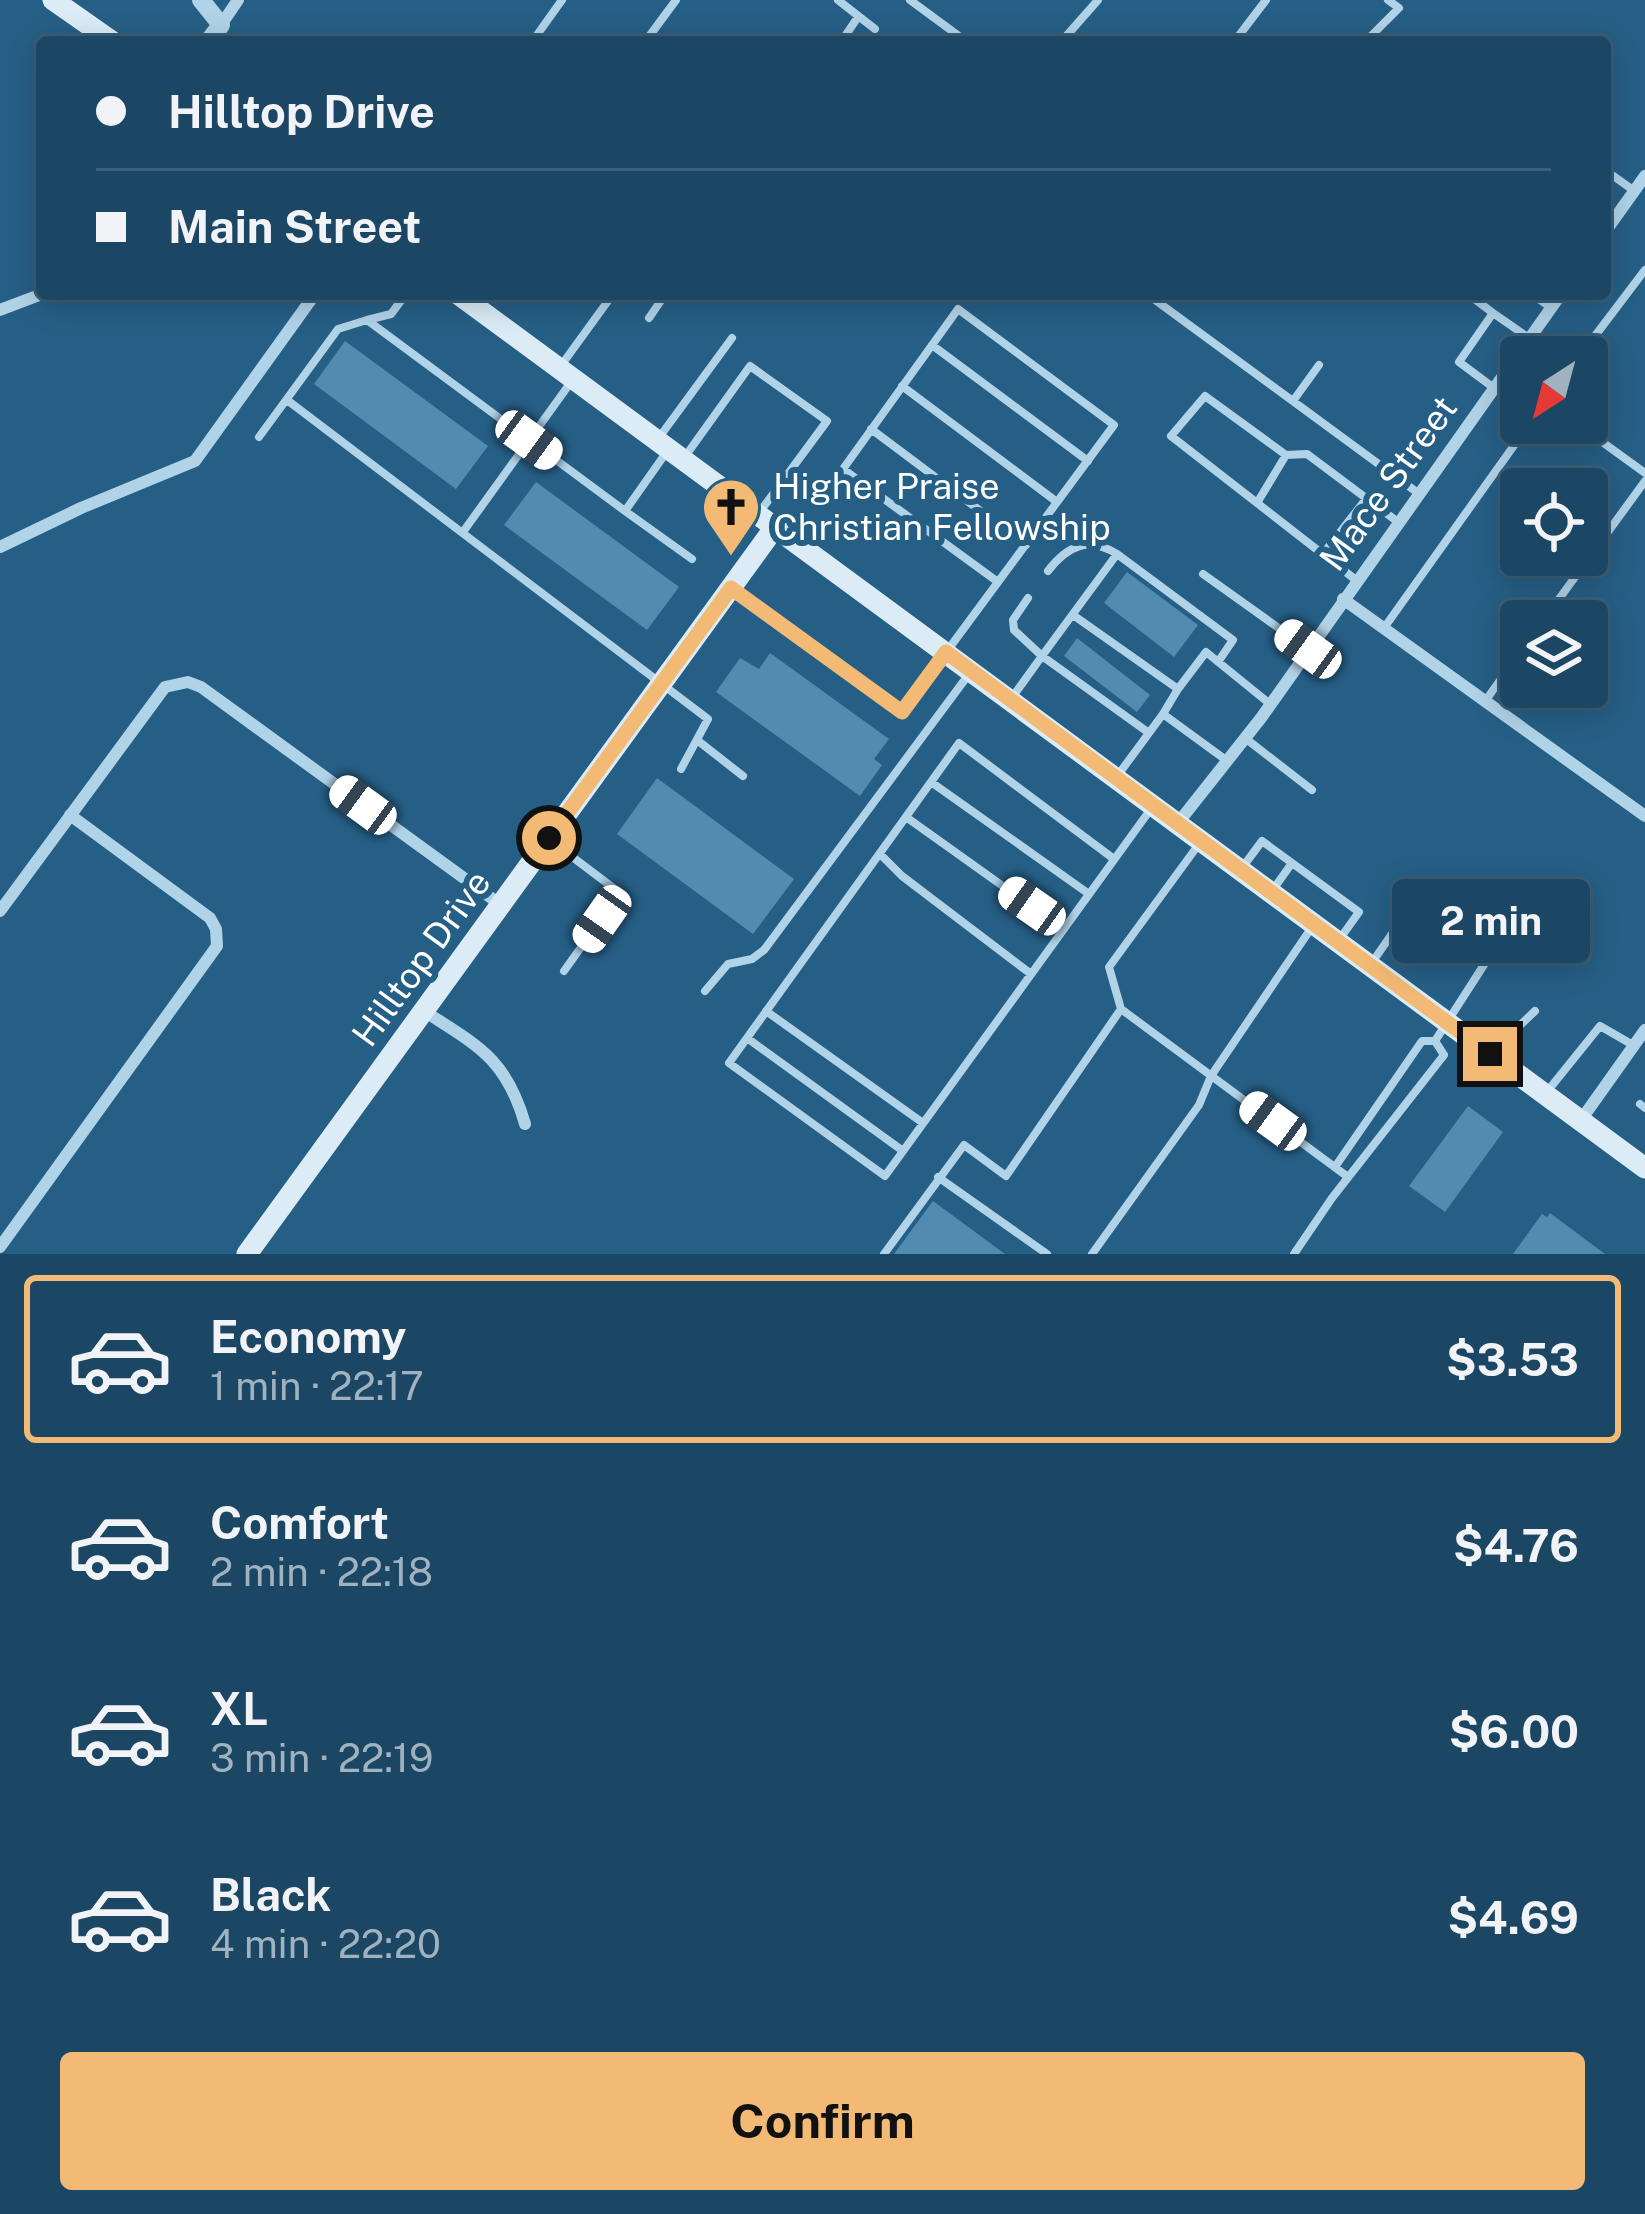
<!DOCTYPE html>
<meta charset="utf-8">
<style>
:root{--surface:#1c4764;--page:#254e6a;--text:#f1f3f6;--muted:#a0b2bf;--line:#3a5f78;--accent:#f2ba75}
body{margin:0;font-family:"Public Sans",sans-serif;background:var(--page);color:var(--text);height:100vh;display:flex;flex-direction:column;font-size:45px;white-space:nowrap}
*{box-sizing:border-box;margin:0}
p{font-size:39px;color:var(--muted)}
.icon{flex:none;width:66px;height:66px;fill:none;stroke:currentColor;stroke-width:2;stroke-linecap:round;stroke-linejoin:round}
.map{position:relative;height:1254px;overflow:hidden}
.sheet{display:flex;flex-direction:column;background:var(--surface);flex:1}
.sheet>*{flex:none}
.banner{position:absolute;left:36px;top:36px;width:1575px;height:264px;border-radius:12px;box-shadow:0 6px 30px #0003,0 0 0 3px var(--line);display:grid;align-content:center;height:264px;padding:0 60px;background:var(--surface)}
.needle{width:78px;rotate:216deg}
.fabs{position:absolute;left:1500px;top:336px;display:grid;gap:24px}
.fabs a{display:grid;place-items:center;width:108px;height:108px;border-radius:12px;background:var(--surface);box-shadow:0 6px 30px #0003,0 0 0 3px var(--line);font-size:60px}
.end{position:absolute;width:54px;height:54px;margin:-27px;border:15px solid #f2ba75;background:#111;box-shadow:0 0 0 6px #111}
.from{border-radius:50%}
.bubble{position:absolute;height:84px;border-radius:12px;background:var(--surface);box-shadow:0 6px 30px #0003,0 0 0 3px var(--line);font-size:39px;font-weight:700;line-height:84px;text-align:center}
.car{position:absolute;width:36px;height:72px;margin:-36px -18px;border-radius:15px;box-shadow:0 0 9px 3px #0007;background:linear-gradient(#fff 24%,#345 0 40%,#fff 0 76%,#345 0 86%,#fff 0)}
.banner b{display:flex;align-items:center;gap:42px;height:114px;font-size:45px}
.banner b+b{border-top:3px solid var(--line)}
.banner i{width:30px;height:30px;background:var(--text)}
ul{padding:21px 0 0;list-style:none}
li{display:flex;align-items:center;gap:36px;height:168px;margin:0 24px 18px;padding:0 36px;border:6px solid transparent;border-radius:12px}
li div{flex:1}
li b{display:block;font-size:45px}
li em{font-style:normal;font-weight:700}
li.on{border-color:var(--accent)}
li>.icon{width:108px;height:108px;stroke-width:1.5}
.button{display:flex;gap:24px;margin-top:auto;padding:24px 60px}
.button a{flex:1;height:138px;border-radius:12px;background:var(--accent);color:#111;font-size:48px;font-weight:700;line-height:138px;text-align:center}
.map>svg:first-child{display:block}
.building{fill:#528bb0}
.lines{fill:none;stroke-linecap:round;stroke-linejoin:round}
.service{stroke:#b1d3e8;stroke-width:8}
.minor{stroke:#b1d3e8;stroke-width:12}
.tertiary{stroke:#b1d3e8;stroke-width:18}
.secondary{stroke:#dbecf7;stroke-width:21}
.route{stroke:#f2ba75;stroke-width:15}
.labels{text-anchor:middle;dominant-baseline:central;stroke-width:12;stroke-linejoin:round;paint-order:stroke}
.street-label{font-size:36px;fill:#fff;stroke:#265f86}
.poi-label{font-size:36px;fill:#fff;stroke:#265f86;text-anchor:start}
</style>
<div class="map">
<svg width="1645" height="1254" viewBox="0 0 1645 1254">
<rect width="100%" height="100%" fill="#265f86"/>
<path class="building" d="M 345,341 L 488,446 L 456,489 L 314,384 Z
M 536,482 L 679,587 L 647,630 L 504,525 Z
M 1127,572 L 1198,625 L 1174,657 L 1104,603 Z
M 1077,638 L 1150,695 L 1137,712 L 1064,656 Z
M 770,653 L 889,739 L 874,759 L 882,765 L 860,796 L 716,692 L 740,658 L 759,669 Z
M 657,778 L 794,879 L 753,934 L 617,834 Z
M 1468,1106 L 1503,1132 L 1445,1212 L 1409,1186 Z
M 933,1201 L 1005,1254 L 894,1254 Z
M 1550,1213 L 1605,1254 L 1513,1254 L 1542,1214 L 1547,1217 Z"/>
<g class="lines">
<path class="service" d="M 838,0 L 875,29
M 910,0 L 967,42
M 532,42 L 562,0
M 645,42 L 676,0
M 841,42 L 858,17
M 1061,42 L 1098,0
M 1234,42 L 1266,0
M 1365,42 L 1399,8 L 1388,0
M 1605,170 L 1633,190
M 406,294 L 391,314 L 367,320 L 625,511
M 1147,294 L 1418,493
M 1468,294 L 1493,313
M 1532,294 L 1550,307
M 649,318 L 662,299 L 656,294
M 932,345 L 1088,461
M 1579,357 L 1645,270
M 560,367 L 613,294
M 1505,372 L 1521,384
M 902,386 L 1057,502
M 1494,388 L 1459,362 L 1493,313 L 1529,338
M 287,400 L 708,719 L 681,769
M 1293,401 L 1319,365
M 1576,423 L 1645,473
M 871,429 L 1026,545
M 259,437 L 338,329 L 367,320
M 658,439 L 732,338
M 668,450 L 625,511 L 692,559
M 684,458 L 750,366 L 827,421 L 759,513
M 1257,503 L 1286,455
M 463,532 L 571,382
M 1323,554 L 1366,499
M 1048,571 C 1067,546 1088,536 1117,554
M 1203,574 L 1308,649
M 1356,580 L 1171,436 L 1205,396 L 1286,455 L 1307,454 L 1398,522
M 732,588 L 902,712 L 1114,425 L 958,309 L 843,469 L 998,582
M 1028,598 L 1013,620 L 1014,630 L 1042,656 L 1117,554 L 1233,640 L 1218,662
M 1073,615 L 1178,689 L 1163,714
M 1543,621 L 1645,481
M 1384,628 L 1530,423
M 1178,689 L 1206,652 L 1270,704
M 1011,699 L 1042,656 L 1149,733
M 1486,700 L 1521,651
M 1245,738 L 1312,790
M 697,740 L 743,776
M 1118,775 L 1163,714 L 1226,760
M 931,782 L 1089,894
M 906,817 L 1063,929
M 550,840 L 620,893 L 564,971
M 880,854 L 902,876 L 1031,974
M 1114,859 L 959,743 L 729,1063 L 885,1176 L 1153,806
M 1242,868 L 1262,841 L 1359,912 L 1339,940
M 1272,891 L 1292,863
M 1371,964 L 1426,885
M 705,991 L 728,964 L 752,959 L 764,950 L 969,674
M 1121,1009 L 1109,967 L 1199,844
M 766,1011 L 923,1123
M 747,1038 L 903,1151
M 1491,1053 L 1535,1011
M 1546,1093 L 1600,1026 L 1633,1045
M 1640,1104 L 1645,1108
M 1335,1167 L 1422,1041 L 1435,1041 L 1489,957
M 938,1177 L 1047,1254
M 884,1254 L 964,1145 L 1006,1176 L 1121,1009 L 1348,1177
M 1092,1254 L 1199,1105 L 1211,1076 L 1312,927
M 1294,1254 L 1332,1198 L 1444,1055 L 1435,1041"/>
<path class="minor" d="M 221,25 L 238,0
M 1605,232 L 1645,176
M 0,310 L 42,294
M 0,547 L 81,508 L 195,461 L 315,294
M 1343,599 L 1645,816
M 1178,823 L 1261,718 L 1561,294
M 0,911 L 165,687 L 188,682 L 201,687 L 501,905
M 424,1011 C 478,1046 506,1058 525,1124
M 1581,1120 L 1645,1030
M 0,1247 L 217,946 L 216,929 L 210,918 L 70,815"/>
<path class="tertiary" d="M 201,0 L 221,25 L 208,42"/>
<path class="secondary" d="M 53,0 L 113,42
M 458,294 L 1645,1168
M 247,1254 L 775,527"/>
</g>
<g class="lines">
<path class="route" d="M 549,838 L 731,588 L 902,712 L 946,652 L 1490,1054"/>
</g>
<defs>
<g id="church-pin" transform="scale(3)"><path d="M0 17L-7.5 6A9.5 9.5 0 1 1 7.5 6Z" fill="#f2ba75" stroke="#265f86"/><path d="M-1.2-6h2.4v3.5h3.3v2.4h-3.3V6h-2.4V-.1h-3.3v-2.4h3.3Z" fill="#111"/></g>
</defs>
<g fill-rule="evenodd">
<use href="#church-pin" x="731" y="507"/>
</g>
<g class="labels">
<g class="street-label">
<text transform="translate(1388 483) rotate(-54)">Mace Street</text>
<text transform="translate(421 958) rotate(-54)">Hilltop Drive</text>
</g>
<g class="poi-label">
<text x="773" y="486">Higher Praise<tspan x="773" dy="41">Christian Fellowship</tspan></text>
</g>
</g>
</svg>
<div class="fabs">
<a><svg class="needle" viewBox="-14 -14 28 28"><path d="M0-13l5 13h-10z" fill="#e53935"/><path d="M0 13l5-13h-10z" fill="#a0b2bf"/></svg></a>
<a><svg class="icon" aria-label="locate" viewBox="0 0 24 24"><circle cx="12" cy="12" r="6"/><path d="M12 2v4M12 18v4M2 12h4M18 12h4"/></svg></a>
<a><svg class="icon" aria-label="layers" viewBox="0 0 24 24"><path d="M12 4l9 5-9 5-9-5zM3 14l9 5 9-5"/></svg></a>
</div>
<i class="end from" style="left:549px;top:838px"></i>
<i class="end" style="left:1490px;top:1054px"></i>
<div class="bubble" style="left:1392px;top:879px;width:198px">2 min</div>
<i class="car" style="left:529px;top:440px;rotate:126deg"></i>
<i class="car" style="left:1308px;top:649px;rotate:306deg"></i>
<i class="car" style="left:363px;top:805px;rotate:306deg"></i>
<i class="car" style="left:1032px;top:906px;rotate:305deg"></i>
<i class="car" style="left:602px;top:919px;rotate:215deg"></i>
<i class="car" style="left:1273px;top:1121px;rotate:306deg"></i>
<div class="banner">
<b><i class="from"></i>Hilltop Drive</b>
<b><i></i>Main Street</b>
</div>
</div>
<section class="sheet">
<ul>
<li class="on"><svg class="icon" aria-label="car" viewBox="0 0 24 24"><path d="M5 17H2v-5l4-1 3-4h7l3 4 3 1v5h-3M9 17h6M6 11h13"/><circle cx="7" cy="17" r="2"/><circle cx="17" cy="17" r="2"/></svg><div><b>Economy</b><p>1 min · 22:17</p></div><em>$3.53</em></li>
<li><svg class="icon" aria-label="car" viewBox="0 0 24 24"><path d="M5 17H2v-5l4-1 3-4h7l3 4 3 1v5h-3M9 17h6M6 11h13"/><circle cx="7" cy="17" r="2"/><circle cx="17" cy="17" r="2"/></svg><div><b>Comfort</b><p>2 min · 22:18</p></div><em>$4.76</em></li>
<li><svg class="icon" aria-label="car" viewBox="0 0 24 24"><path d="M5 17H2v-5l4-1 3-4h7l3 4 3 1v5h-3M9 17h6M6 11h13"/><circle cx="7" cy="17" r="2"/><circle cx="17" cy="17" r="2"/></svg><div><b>XL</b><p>3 min · 22:19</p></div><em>$6.00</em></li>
<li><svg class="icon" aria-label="car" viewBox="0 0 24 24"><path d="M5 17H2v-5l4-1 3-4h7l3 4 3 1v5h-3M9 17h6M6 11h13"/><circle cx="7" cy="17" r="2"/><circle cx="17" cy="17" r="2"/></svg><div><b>Black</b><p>4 min · 22:20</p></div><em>$4.69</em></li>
</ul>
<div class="button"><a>Confirm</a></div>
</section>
